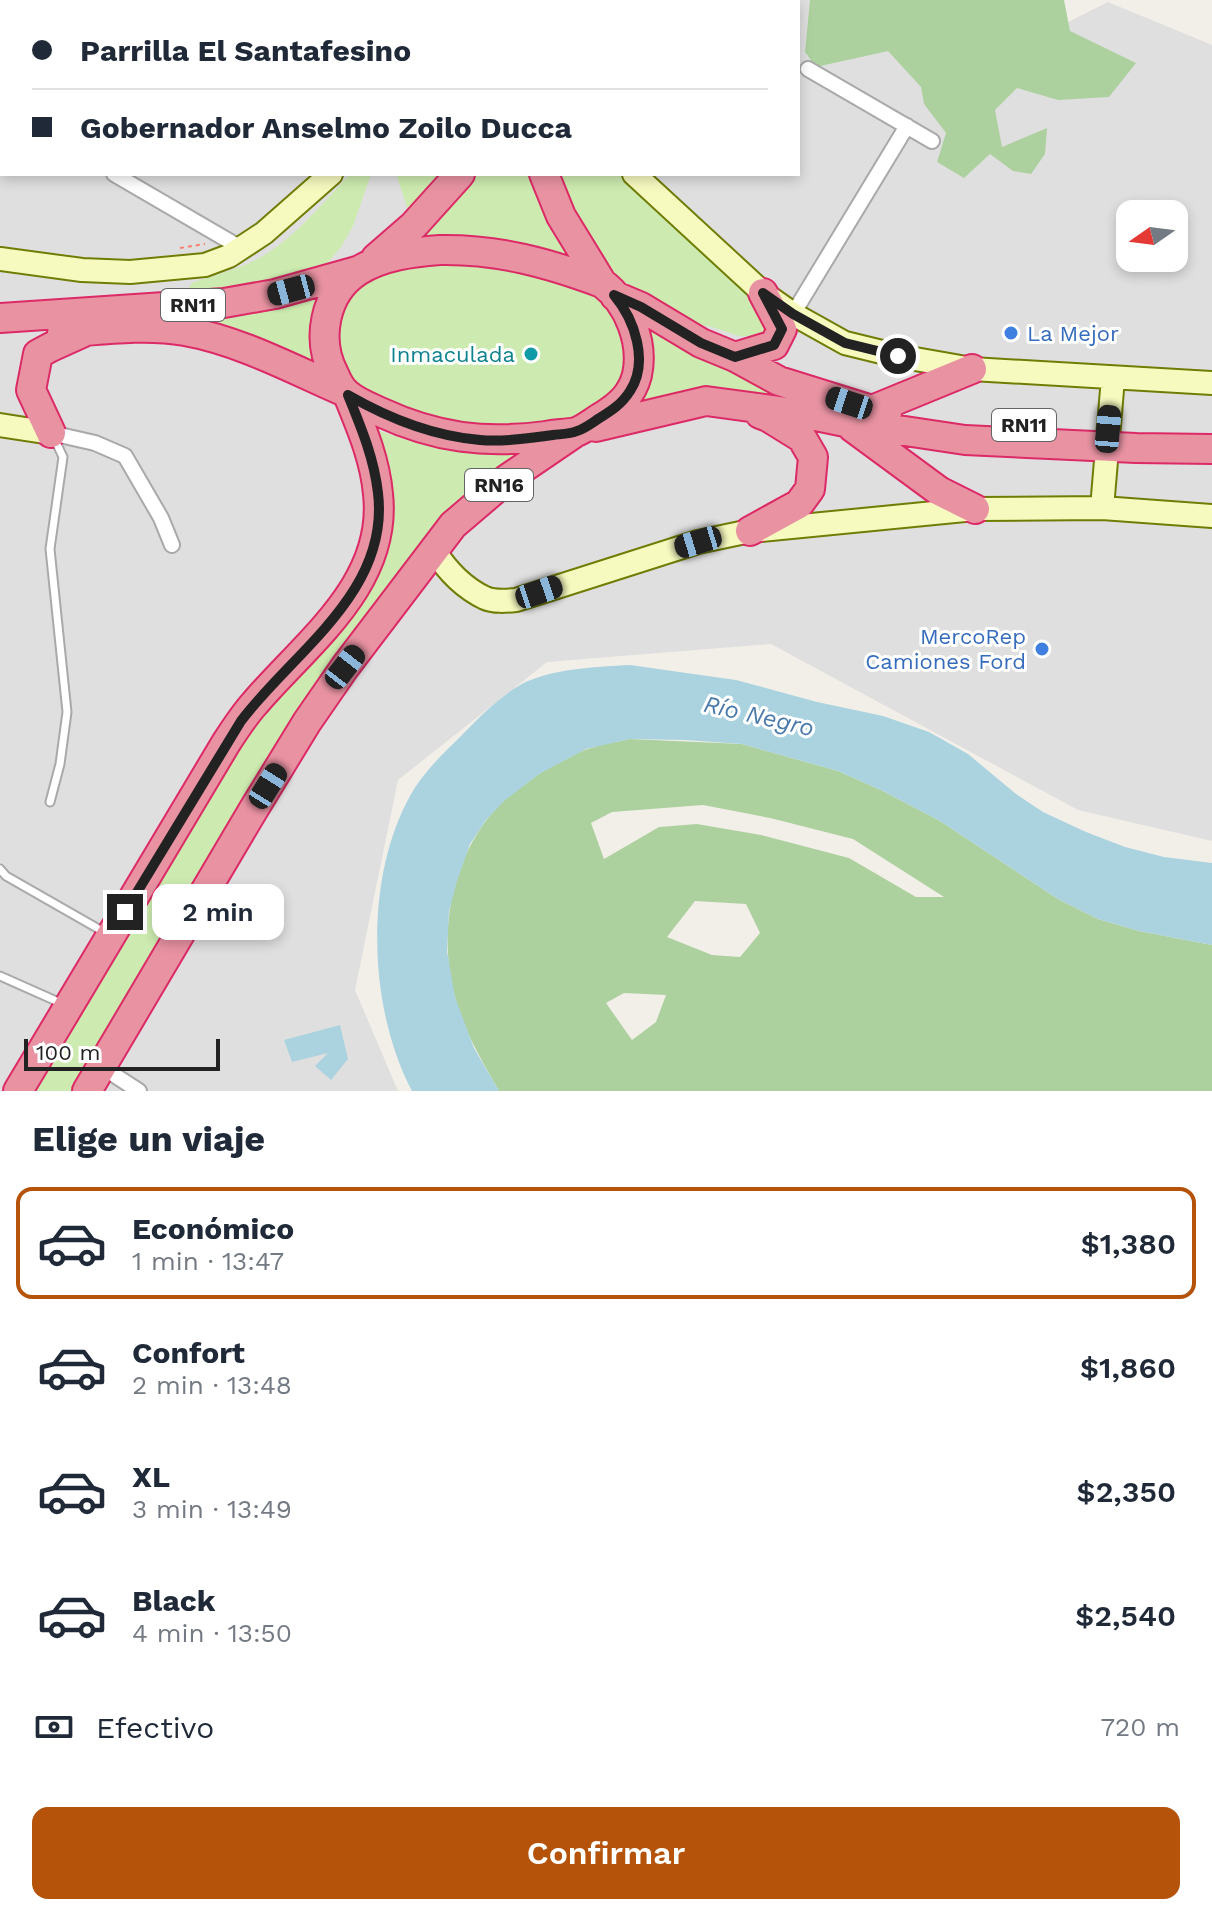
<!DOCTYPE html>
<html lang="es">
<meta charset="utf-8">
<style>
:root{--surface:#fff;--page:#f6f6f7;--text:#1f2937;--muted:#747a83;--line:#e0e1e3;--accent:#b45309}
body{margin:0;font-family:"Work Sans",sans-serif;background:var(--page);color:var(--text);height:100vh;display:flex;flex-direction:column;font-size:30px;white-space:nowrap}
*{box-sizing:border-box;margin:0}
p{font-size:26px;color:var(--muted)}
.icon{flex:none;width:44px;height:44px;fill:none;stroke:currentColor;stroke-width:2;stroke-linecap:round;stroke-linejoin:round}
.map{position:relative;height:1091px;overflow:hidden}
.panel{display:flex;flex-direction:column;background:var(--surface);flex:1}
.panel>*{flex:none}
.top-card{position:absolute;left:0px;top:0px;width:800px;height:176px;box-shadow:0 4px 12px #0003;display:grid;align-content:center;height:176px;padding:0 32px;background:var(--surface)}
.needle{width:52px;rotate:256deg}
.controls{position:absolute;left:1116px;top:200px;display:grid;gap:16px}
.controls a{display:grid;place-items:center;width:72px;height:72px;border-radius:16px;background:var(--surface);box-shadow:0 4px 12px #0003;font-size:40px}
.scale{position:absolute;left:24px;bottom:20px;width:196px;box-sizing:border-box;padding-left:8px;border:4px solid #222;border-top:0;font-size:22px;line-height:28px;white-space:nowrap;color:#222;-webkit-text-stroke:6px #fff;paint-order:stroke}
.end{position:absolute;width:36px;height:36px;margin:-18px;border:10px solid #222;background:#fff;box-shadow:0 0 0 4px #fff}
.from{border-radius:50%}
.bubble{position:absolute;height:56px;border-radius:16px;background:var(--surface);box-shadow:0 4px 12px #0003;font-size:26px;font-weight:600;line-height:56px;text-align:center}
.car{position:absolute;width:24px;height:48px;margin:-24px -12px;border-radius:10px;box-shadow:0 0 6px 2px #0007;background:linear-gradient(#222 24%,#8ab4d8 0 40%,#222 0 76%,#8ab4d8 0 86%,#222 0)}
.top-card b{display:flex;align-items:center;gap:28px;height:76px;font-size:30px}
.top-card b+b{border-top:2px solid var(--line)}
.top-card i{width:20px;height:20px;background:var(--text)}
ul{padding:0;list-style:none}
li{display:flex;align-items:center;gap:24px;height:112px;margin:0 16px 12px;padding:0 16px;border:4px solid transparent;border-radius:16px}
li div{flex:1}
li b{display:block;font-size:30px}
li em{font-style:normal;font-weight:600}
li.active{border-color:var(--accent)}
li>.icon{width:72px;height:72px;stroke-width:1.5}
h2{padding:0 32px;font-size:36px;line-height:96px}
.pay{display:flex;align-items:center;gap:20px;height:88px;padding:0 32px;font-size:30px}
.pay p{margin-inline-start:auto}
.cta{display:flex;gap:16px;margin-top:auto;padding:16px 32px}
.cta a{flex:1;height:92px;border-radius:16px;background:var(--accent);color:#fff;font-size:32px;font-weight:600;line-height:92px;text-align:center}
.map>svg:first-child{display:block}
.residential{fill:#e0dfdf;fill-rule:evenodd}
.grass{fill:#cdebb0}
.forest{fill:#add19e;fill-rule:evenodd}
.water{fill:#aad3df}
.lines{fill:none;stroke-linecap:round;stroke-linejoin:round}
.lane-casing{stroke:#a9a9a9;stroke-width:11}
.street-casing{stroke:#a9a9a9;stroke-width:18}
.secondary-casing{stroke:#707d05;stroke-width:26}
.highway-casing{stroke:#dc2a67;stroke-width:32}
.path{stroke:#fa8072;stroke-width:2;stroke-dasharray:4 4;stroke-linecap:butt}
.lane{stroke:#fff;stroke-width:7}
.street{stroke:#fff;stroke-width:14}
.secondary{stroke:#f7fabf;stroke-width:22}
.highway{stroke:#e892a2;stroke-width:28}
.route{stroke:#222;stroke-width:10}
.shop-dot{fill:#3f7fe0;stroke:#fff;stroke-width:3}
.culture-dot{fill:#0f9aa8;stroke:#fff;stroke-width:3}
.labels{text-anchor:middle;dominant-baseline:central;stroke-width:6;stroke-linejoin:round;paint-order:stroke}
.shield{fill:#fff;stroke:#646464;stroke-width:2}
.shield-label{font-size:20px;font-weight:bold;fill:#222}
.shop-label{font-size:22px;fill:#366cbe;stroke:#fff;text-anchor:start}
.culture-label{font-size:22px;fill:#0d838f;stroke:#fff;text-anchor:end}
.water-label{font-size:24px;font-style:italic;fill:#4a7aab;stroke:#fff}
</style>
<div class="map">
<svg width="1212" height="1091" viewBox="0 0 1212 1091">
<rect width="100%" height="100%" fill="#f2efe9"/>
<path class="residential" d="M 0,0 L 899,0 L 983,65 L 1108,2 L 1212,45 L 1212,841 L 1078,810 L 771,644 L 547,662 L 398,780 L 355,990 L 398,1091 L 0,1091 ZM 2,2 L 798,2 L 798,174 L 2,174 ZM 1130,214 L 1174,214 L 1174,258 L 1130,258 Z"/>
<path class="grass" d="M 350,174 L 371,174 L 353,226 L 341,247 L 324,267 L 300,276 L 201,294 L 188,289 L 192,283 C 216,275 241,269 263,256 C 296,236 324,202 350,174 Z
M 396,174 L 445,174 L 409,213 Z
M 473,174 L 536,174 L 578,262 C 516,233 475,238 410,245 Z
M 551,174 L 622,174 L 749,293 L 769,325 L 762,334 L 754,336 L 739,336 L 709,326 L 696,325 L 645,298 L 622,280 L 599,258 Z
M 466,259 L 582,286 L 605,301 L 622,325 L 627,372 L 608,402 L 573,422 L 487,432 L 373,401 L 337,366 L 337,307 L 364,280 L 393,268 Z
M 324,287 C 307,317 306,346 318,378 L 175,326 L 192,312 Z
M 650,326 L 842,411 L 635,410 C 657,379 658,362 650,326 Z
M 374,429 C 428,449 473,459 530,452 L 298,715 L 72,1091 L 36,1091 L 252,729 L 272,700 L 367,588 Z"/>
<path class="forest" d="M 810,0 L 1064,0 L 1070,31 L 1136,63 L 1109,97 L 1058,100 L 1017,88 L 995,110 L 1002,147 L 1047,128 L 1045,154 L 1031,174 L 1013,171 L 990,154 L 964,178 L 937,162 L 946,133 L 924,104 L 921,87 L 888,51 L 816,67 L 805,52 Z
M 630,739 L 742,744 L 838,771 L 883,791 L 940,821 L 1058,899 L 1098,919 L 1139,931 L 1212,945 L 1212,1091 L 499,1091 C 482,1061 464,1031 455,997 C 439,939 449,871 485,822 C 502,798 530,778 555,765 C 566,760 577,752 588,749 C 602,744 616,742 630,739 ZM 703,805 L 770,818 L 853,839 L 944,897 L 916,897 L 849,858 L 761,835 L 697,824 L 659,827 L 604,859 L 591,823 L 612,812 ZM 695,901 L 746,904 L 760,933 L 740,957 L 712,955 L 667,937 ZM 624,993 L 666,995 L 656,1022 L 632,1040 L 606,1003 Z"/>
<path class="water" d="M 630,665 L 736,680 L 817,702 L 883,716 L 929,732 L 968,754 L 1016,794 L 1043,812 L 1086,832 L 1125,847 L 1164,857 L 1212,863 L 1212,945 L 1139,931 L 1098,919 L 1058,899 L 940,821 L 883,791 L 838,771 L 742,744 L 684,740 L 630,739 L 586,749 L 539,774 L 504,801 L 486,820 L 470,844 L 457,881 L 449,912 L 447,951 L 455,997 L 474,1048 L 499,1091 L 412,1091 C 368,1008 364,879 410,796 C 423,772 443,754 462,735 C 479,717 505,691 528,681 C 560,668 596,667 630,665 Z
M 340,1025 L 348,1059 L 331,1080 L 315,1066 L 328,1053 L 292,1062 L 284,1040 Z"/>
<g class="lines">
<g class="lane-casing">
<path id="lane" d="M 50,802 L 60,764 L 67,712 L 50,549 L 63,457 L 54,438
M 0,869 L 6,876 L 104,932
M 0,976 L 63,1004"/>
</g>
<g class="street-casing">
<path id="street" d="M 808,69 L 932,141
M 0,107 L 2,108
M 114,174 L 241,248
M 793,314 L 907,126
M 51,433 L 95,443 L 125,456 L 161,518 L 172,545
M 102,1067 L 139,1091"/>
</g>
<g class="secondary-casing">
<path id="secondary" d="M 393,0 L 393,2
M 548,0 L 548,2
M 634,174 L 763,293 L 793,314 L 845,343 L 898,356 L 972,369 L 1212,383
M 0,259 L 82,270 L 130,272 L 205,265 L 229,256 L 264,233 L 331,174
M 0,425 L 51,433
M 1102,508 L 1113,378
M 434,550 C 446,569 464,588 485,598 C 494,602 506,601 516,600 L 698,542 L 750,531 L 975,509 L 1102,508 L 1212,516"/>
</g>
<g class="highway-casing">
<path id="highway" d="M 474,0 L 474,2
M 511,0 L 512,2
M 544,174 L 561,216 L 602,283
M 440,250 C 498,249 548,263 602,283 C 629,303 644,343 637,375 C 632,395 619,406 603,416 C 594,421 585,429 576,432 C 567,434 556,434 546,436 C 485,444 436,438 380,412 C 369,407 356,402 347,394 C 342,390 337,381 334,374 C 316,340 324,293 358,271 C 382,256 412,252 440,250 Z
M 376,258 L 414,225 L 460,174
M 615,296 L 641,307 L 701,343 L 735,357 L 779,381 L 872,410 L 887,413
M 0,318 L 224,303 L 275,294 L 357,271
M 62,333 C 102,330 145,324 185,331 C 241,341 294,370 345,392
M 735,357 L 774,345 L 782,329 L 763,293
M 872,410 L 972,369
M 596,427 L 706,401 L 816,416 L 845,422 L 965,440 L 1136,448 L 1212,449
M 852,427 L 939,491 L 975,509
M 51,433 L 31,390 L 38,354 L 51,347 L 82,333
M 750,531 L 799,504 L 810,489 L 813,457 L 802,438 L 768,417 L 760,414
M 18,1091 L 226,743 C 235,729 244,715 255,703 C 307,642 388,584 378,494 C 375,459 361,427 348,395
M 87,1091 L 255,807 L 307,722 L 345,667 L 453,525 L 507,479 L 576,432"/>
</g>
<path class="path" d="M 180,248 L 205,244"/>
<use href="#lane" class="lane"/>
<use href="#street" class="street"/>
<use href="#secondary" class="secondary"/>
<use href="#highway" class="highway"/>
</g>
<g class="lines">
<path class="route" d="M 125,912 L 241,721 C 293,652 390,592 378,493 C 374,458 361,427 348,395 C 388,418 432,436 480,440 C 504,442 529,438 553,435 C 561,434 570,434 577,431 C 584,429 592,423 598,419 C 611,411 622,404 630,391 C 649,362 635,320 614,295 L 641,307 L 701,343 L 735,357 L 774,345 L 782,329 L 763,293 L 793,314 L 845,343 L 898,356"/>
</g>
<g class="shop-dot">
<circle cx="1011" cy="333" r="8"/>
<circle cx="1042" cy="649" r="8"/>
</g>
<circle class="culture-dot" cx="531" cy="354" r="8"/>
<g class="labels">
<g class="shield">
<rect x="161" y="289" width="64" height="32" rx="6"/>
<rect x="992" y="409" width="64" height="32" rx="6"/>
<rect x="465" y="469" width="68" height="32" rx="6"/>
</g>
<g class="shield-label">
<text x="193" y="305">RN11</text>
<text x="1024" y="425">RN11</text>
<text x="499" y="485">RN16</text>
</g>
<g class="shop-label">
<text x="1027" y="333">La Mejor</text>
<text x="1026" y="636" text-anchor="end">MercoRep<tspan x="1026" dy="25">Camiones Ford</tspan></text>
</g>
<g class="culture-label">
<text x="515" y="354">Inmaculada</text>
</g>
<g class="water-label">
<text transform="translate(759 716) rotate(13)">Río Negro</text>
</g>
</g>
</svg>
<div class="controls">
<a><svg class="needle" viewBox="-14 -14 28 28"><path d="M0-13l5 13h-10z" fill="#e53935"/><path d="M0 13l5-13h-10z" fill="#747a83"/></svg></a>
</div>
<div class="scale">100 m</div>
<i class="end from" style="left:898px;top:356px"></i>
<i class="end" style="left:125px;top:912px"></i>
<div class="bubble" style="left:152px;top:884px;width:132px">2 min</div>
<i class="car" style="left:291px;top:290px;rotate:255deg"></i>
<i class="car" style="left:849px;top:403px;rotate:288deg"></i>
<i class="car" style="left:1108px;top:429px;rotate:5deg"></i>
<i class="car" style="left:698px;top:542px;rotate:253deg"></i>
<i class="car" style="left:539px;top:592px;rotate:71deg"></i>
<i class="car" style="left:345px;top:667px;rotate:38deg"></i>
<i class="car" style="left:268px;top:786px;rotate:32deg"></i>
<div class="top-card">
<b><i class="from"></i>Parrilla El Santafesino</b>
<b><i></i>Gobernador Anselmo Zoilo Ducca</b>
</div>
</div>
<section class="panel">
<h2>Elige un viaje</h2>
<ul>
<li class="active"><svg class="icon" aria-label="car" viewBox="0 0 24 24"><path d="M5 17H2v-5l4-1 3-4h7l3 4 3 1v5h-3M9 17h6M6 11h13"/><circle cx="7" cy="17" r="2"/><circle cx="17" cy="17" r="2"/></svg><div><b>Económico</b><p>1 min · 13:47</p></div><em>$1,380</em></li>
<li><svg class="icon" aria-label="car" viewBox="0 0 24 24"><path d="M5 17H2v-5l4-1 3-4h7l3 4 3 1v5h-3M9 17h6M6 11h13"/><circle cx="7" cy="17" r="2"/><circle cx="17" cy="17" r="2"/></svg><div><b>Confort</b><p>2 min · 13:48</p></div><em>$1,860</em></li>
<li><svg class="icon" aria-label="car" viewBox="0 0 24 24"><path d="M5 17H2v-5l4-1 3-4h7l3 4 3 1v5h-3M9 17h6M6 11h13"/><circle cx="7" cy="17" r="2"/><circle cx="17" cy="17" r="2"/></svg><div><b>XL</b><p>3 min · 13:49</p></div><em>$2,350</em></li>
<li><svg class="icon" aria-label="car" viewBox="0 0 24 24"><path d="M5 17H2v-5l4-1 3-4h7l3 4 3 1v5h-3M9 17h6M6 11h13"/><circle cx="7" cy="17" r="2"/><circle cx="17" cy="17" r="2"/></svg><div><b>Black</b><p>4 min · 13:50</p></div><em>$2,540</em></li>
</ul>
<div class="pay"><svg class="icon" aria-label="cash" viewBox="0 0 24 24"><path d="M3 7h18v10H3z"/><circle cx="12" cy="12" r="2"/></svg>Efectivo<p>720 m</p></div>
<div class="cta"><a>Confirmar</a></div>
</section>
